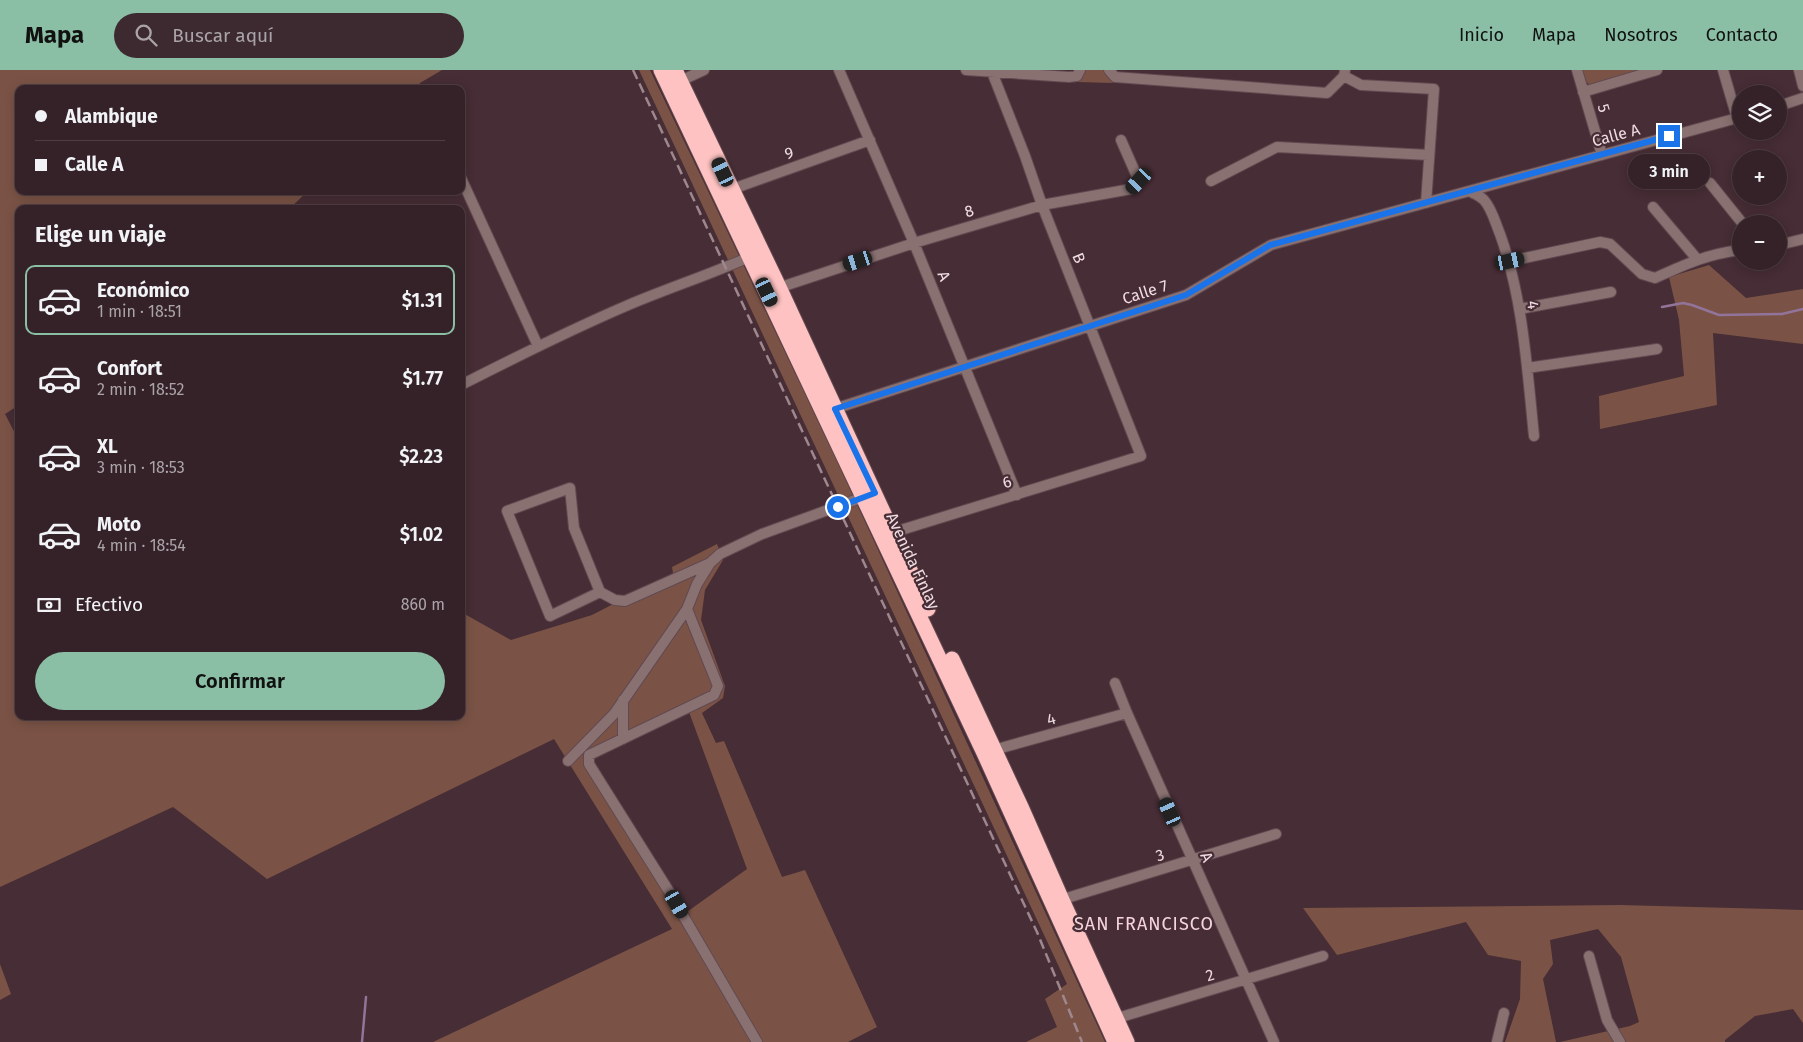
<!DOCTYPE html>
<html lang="es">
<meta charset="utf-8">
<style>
:root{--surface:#352228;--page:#3d2a30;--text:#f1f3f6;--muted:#aaa4a8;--line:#4f3f45;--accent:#8abfa5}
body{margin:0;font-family:"Fira Sans",sans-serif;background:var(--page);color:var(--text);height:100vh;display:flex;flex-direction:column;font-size:19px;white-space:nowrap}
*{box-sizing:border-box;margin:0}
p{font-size:16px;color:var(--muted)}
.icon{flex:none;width:28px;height:28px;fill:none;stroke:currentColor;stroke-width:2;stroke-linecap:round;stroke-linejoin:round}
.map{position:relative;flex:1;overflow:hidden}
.side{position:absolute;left:15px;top:135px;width:450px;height:515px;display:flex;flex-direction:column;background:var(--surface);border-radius:10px;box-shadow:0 2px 12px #0003,0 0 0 1px var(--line)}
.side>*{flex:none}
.guide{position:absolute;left:15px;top:15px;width:450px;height:110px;border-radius:10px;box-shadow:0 2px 12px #0003,0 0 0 1px var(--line);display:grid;align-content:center;height:110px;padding:0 20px;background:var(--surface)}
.tools{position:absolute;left:1732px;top:15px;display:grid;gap:10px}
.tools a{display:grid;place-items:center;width:55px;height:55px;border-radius:50%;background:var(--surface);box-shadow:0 2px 12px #0003,0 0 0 1px var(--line);font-size:25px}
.end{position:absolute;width:22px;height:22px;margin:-11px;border:6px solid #1a73e8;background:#fff;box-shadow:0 0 0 2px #fff}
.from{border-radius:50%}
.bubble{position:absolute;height:35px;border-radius:18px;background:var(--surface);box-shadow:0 2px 12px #0003,0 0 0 1px var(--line);font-size:16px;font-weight:600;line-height:35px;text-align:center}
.car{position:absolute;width:15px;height:30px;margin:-15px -8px;border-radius:6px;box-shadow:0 0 4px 1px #0007;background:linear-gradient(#222 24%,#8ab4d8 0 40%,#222 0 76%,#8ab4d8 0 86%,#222 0)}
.guide b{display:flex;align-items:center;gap:18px;height:48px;font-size:19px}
.guide b+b{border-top:1px solid var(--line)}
.guide i{width:12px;height:12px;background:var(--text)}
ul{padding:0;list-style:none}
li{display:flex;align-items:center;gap:15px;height:70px;margin:0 10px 8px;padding:0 10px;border:2px solid transparent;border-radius:10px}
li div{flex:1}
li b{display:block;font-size:19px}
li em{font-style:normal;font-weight:600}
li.on{border-color:var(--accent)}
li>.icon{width:45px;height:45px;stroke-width:1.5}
h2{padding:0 20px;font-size:22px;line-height:60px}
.pay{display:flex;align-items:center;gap:12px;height:55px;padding:0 20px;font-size:19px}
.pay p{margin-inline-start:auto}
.action{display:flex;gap:10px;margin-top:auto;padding:10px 20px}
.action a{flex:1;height:58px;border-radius:30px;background:var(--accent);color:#111;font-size:20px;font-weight:600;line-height:58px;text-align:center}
header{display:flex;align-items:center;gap:30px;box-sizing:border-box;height:70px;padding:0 25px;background:var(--accent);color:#111}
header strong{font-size:24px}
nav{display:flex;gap:28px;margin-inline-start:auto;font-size:18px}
.search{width:350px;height:45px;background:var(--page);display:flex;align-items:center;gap:12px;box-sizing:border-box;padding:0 18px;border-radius:28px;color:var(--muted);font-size:19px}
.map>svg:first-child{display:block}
.green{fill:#7a5346;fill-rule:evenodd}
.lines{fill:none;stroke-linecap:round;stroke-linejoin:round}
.stream{stroke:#92739a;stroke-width:2.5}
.minor-casing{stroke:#624951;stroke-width:12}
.highway-casing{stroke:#624951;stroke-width:17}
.minor{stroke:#897171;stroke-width:10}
.highway{stroke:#fdc2c1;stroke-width:15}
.rail{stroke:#9e888e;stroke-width:2.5;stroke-dasharray:10 5;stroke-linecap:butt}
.route{stroke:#1a73e8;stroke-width:6}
.labels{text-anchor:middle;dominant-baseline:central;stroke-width:4.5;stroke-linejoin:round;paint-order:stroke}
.street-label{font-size:16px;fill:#efdde2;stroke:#472d35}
.neighbourhood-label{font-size:18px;letter-spacing:1px;fill:#f6d4dd;stroke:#472d35}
</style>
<header>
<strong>Mapa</strong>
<div class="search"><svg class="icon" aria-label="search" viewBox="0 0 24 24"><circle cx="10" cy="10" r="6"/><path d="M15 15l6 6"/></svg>Buscar aquí</div>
<nav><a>Inicio</a><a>Mapa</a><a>Nosotros</a><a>Contacto</a></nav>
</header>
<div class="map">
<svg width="1803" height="972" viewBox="0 0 1803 972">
<rect width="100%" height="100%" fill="#472d35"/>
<path class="green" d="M 0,0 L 442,0 L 420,13 L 417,19 L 19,19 L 19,121 L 308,121 L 289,139 L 19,139 L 19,335 L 5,344 L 19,371 L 19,646 L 461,646 L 461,542 L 511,570 L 592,545 L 673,503 L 672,497 L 717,474 L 723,490 L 705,520 L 701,550 L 725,616 L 723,628 L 702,643 L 716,673 L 724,671 L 782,807 L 805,800 L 877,957 L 848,972 L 433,972 L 672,859 L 554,669 L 267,809 L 173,737 L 0,817 ZM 689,642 L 747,799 L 684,844 L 593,689 Z
M 639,0 L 650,0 L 831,378 L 1105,972 L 1026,972 L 1057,957 L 1045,929 L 1067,914 Z
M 1085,0 L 1104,0 L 1113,13 L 1077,12 Z
M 1582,0 L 1646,0 L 1590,15 L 1586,12 Z
M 1709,195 L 1746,228 L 1803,219 L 1803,274 L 1713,263 L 1717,335 L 1600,359 L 1599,326 L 1684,306 L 1679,250 L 1669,207 Z
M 1620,835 L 1803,840 L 1803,953 L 1793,939 L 1755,946 L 1725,970 L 1725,972 L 1560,972 L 1630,956 L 1639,952 L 1621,887 L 1598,859 L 1550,870 L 1553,894 L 1543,909 L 1556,972 L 1505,972 L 1520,929 L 1521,891 L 1488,885 L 1466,852 L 1337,885 L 1303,838 Z
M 0,894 L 11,924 L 0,930 Z"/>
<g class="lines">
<path class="stream" d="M 1662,237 L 1683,233 L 1692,235 L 1719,245 L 1782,244 L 1803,239
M 362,972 L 366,927"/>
<g class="minor-casing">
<path id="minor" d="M 839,0 L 914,173 L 1017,425
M 966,0 L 1069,7 L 1077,6 L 1080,0
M 1109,0 L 1115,7 L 1327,23 L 1344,6 L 1345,0
M 1577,0 L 1602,85
M 1723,0 L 1737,48
M 1799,0 L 1803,16
M 1344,6 L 1361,15 L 1434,19 L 1426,133
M 676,13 L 704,0
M 1583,22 L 1657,0
M 1779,36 L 1803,28
M 461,108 L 538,276
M 1211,111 L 1277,77 L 1429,85
M 1710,113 L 1743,154
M 727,121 L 870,70
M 1471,122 C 1475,124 1480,126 1484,130 C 1492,139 1495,152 1500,164 C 1523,228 1527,298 1534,366
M 1653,137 L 1697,189
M 1779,175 L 1803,169
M 1510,191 L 1600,172 L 1610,174 L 1642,204 L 1655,208 C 1686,194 1707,184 1741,180
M 775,219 L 914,173 L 1042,135 L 1131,119 L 1139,111 L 1121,70
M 1519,239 L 1611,222
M 1527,298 L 1657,279
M 461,315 C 516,287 570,260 626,236 C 668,218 712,204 754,185
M 831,340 L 1186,225 L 1271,175 L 1741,47
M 888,464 L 1141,386 L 1042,135 L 1025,86 L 992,2
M 600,522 L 550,546 L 507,441 L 570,418 L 574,458 L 600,522 L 615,530 L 625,531 L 710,493
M 687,539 L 718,616 L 714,625 L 589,685 L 589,694 L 670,823 L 757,972
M 1115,613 L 1127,643 L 1274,972
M 623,669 L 623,630
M 990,681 L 1127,643
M 568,691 L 614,644 L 687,539 L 697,514 L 710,493 L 720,484 L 762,464 L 869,425
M 1057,831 L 1276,764
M 1589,886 L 1607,950 L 1620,972
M 1111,950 L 1323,886
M 1497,972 L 1504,943"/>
</g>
<g class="highway-casing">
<path id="highway" d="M 661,0 L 984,683 L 1115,972
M 675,0 L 779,217 L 928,539
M 952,589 L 1022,739 L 1062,830 L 1127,972"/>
</g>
<use href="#minor" class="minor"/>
<use href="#highway" class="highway"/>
<path class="rail" d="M 633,0 L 1037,862 L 1082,972"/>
</g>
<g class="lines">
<path class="route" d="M 838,437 L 875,423 L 835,339 L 1186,225 L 1270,175 L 1669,66"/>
</g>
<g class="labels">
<g class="street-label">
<text transform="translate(1604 38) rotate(74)">5</text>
<text transform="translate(1616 65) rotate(-15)">Calle A</text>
<text transform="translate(789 83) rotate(-20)">9</text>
<text transform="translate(969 141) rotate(-17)">8</text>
<text transform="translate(1079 188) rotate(68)">B</text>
<text transform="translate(944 206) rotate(68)">A</text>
<text transform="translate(1145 222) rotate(-18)">Calle 7</text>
<text transform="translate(1533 235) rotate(82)">4</text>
<text transform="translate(1007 412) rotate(-17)">6</text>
<text transform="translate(913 491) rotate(65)">Avenida Finlay</text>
<text transform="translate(1051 649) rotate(-16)">4</text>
<text transform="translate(1160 785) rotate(-17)">3</text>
<text transform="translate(1207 787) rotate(66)">A</text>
<text transform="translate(1210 905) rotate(-17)">2</text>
</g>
<g class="neighbourhood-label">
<text x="1144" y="854">SAN FRANCISCO</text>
</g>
</g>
</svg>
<div class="tools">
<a><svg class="icon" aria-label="layers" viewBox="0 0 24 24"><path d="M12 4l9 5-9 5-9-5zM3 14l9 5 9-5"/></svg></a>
<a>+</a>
<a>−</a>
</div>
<i class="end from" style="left:838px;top:437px"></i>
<i class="end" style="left:1669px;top:66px"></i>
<div class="bubble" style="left:1628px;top:84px;width:82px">3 min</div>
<i class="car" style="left:723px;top:102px;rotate:335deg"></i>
<i class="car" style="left:1139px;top:111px;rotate:223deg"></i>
<i class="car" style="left:858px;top:191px;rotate:252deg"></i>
<i class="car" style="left:1510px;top:191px;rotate:78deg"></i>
<i class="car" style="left:767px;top:222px;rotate:155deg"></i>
<i class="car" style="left:1170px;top:742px;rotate:336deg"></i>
<i class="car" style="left:677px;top:834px;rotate:150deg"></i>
<div class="guide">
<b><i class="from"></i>Alambique</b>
<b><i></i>Calle A</b>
</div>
<section class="side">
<h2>Elige un viaje</h2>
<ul>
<li class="on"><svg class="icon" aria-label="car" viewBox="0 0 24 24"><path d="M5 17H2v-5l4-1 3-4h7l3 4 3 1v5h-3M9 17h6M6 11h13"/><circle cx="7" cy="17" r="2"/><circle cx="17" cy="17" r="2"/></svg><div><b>Económico</b><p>1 min · 18:51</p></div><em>$1.31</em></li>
<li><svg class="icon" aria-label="car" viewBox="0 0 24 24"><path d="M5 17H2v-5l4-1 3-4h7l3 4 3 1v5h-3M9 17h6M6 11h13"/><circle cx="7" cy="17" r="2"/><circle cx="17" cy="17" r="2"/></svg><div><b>Confort</b><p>2 min · 18:52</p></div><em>$1.77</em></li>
<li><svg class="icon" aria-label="car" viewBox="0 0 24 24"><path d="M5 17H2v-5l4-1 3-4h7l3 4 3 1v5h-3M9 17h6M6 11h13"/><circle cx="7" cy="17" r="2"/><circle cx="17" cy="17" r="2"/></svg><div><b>XL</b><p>3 min · 18:53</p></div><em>$2.23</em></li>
<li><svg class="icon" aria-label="car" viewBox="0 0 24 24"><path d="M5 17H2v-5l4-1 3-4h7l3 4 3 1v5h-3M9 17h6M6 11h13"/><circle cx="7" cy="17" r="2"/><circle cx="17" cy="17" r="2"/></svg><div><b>Moto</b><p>4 min · 18:54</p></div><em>$1.02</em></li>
</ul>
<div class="pay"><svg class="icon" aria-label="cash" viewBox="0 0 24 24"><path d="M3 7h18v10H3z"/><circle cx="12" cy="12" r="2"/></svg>Efectivo<p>860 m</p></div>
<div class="action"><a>Confirmar</a></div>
</section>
</div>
